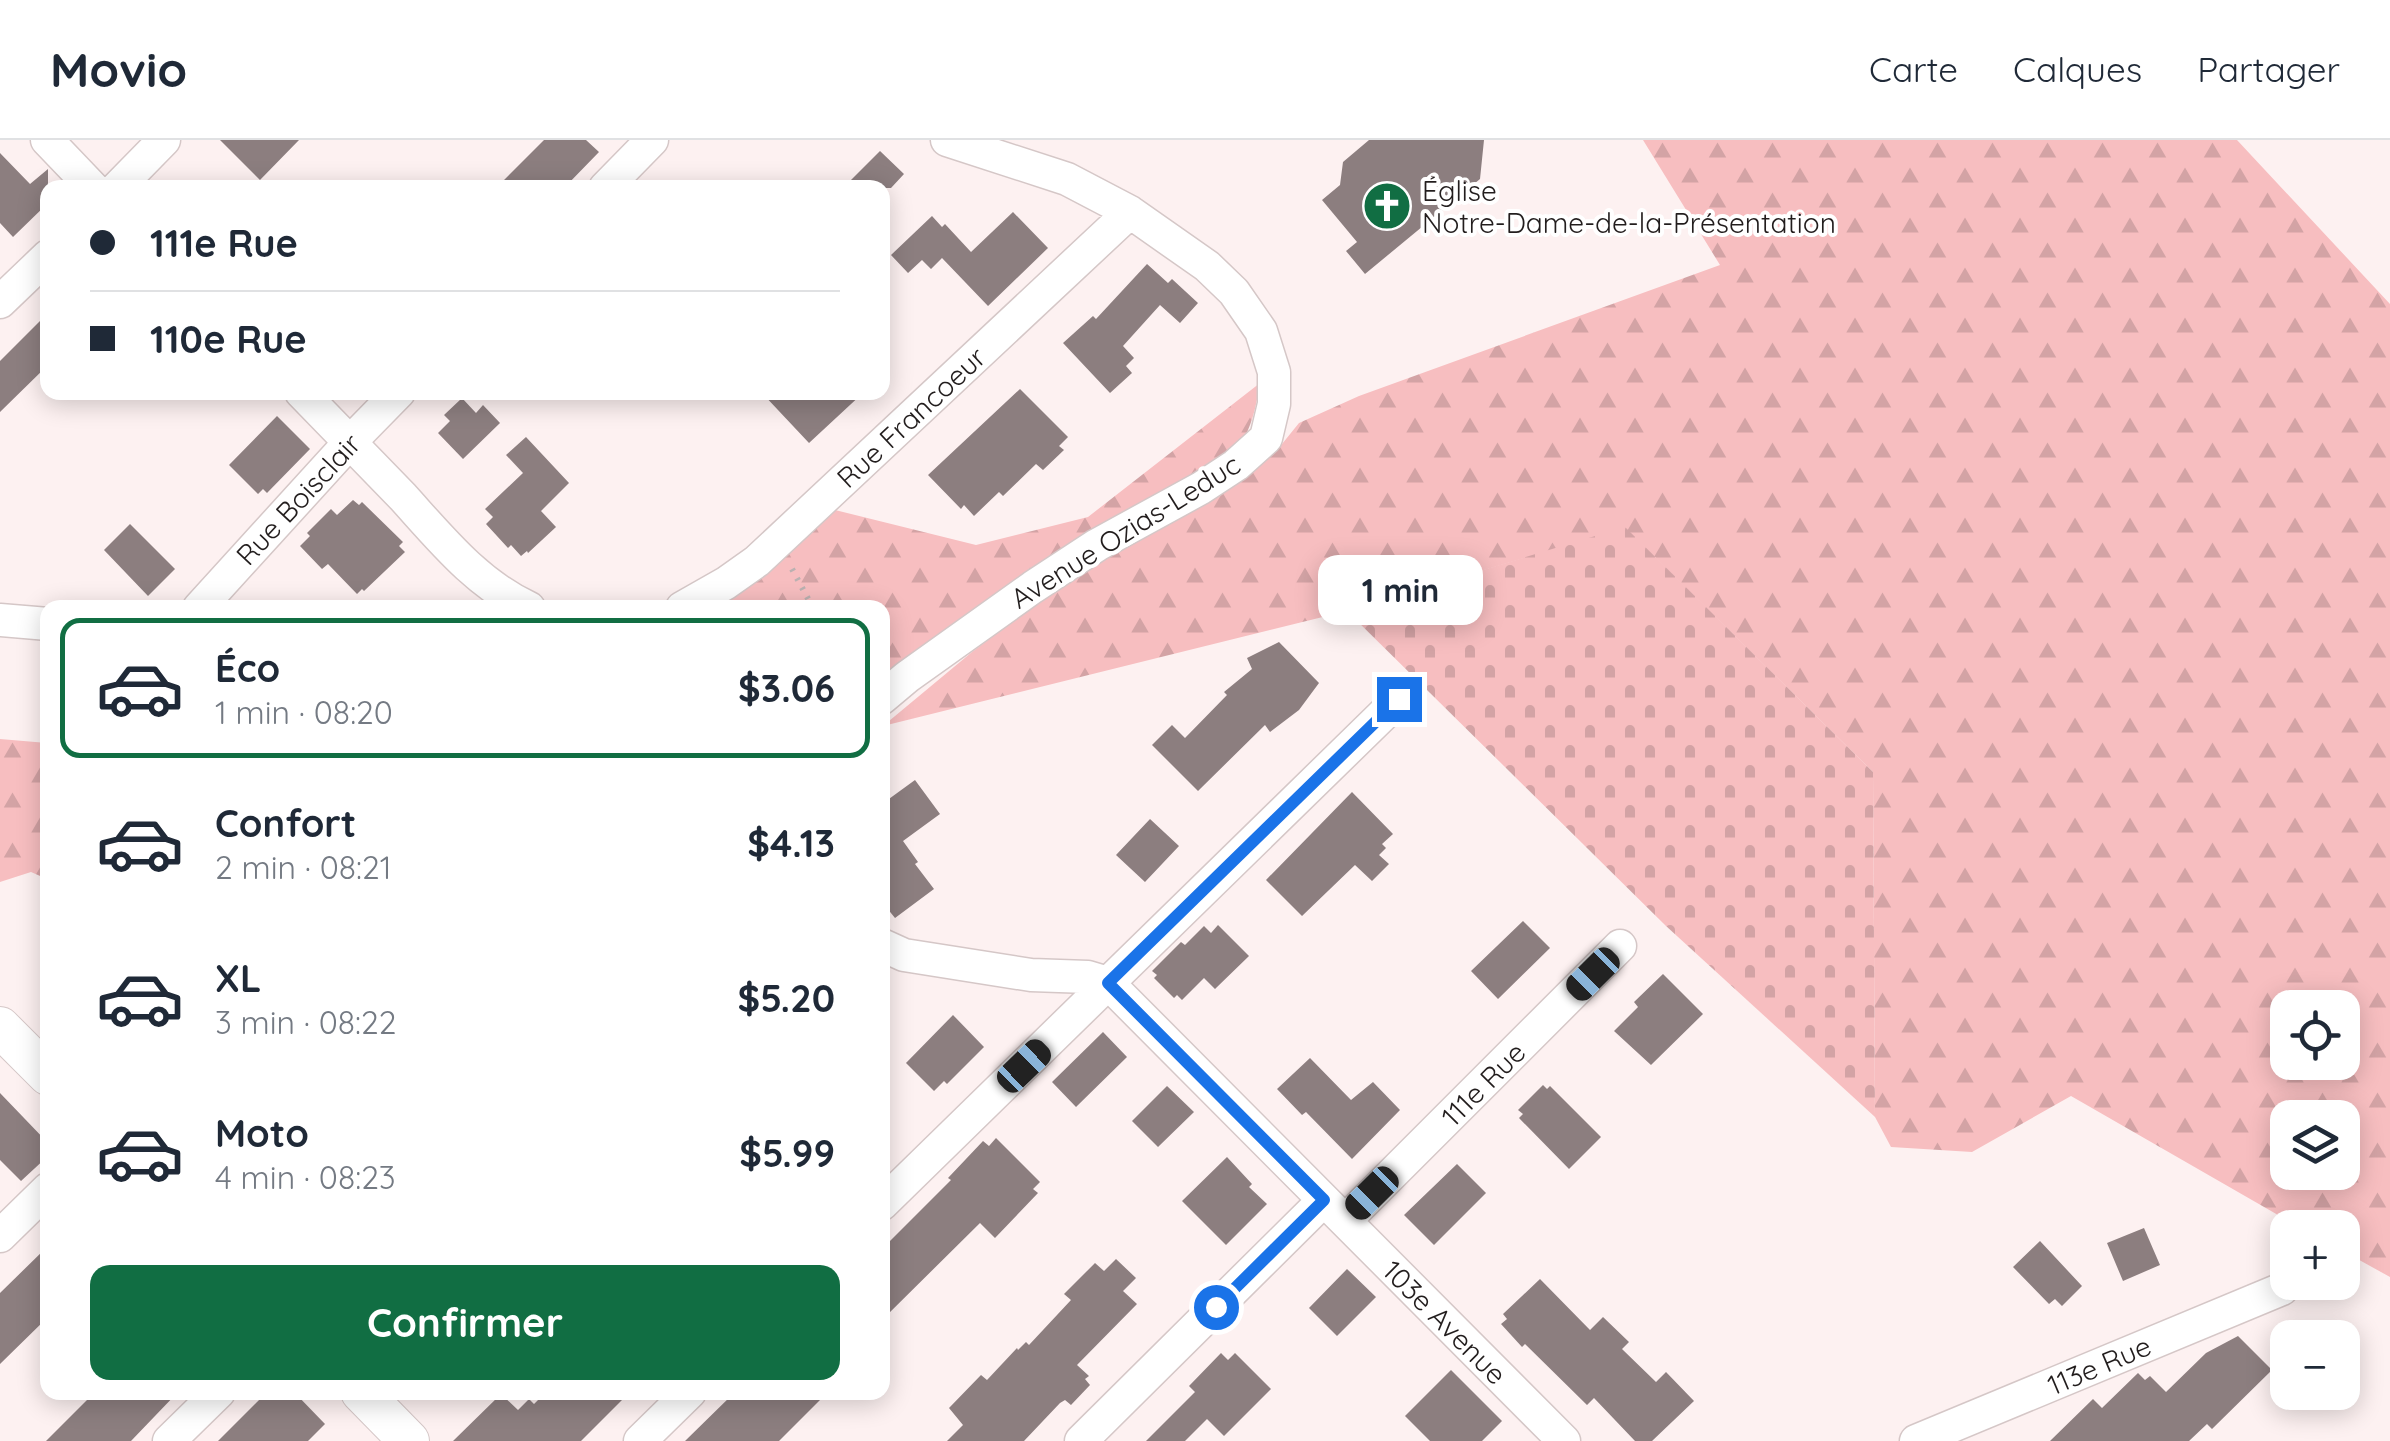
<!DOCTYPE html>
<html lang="fr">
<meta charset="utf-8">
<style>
:root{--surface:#fff;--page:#f6f6f7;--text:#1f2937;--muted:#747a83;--line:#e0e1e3;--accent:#116e43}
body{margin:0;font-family:Quicksand,sans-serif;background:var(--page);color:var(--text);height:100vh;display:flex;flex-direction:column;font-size:38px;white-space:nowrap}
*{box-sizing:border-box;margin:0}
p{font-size:32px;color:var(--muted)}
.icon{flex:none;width:55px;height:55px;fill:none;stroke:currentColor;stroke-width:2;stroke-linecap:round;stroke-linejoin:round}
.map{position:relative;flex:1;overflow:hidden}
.drawer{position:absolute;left:40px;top:460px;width:850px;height:800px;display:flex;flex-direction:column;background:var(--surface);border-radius:20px;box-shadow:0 5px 25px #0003}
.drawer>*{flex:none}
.banner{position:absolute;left:40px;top:40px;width:850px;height:220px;border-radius:20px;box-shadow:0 5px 25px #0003;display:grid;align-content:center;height:220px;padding:0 50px;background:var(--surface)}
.controls{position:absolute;left:2270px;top:850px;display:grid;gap:20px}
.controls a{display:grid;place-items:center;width:90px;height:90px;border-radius:20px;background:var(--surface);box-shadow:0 5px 25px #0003;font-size:50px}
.end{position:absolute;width:45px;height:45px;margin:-22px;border:12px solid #1a73e8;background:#fff;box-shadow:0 0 0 5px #fff}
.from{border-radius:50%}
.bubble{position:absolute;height:70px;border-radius:20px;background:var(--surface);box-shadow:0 5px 25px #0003;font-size:32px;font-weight:800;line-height:70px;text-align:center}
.car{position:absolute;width:30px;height:60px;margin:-30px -15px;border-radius:12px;box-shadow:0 0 8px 2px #0007;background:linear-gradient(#222 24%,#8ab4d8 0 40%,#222 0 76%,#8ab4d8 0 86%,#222 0)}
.banner b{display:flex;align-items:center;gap:35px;height:95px;font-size:38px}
.banner b+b{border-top:2px solid var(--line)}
.banner i{width:25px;height:25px;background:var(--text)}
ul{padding:18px 0 0;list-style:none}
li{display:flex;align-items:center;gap:30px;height:140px;margin:0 20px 15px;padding:0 30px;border:5px solid transparent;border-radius:20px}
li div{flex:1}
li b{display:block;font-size:38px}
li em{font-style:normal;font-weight:800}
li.active{border-color:var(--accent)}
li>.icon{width:90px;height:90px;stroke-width:1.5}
.button{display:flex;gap:20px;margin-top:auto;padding:20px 50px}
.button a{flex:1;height:115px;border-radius:20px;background:var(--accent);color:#fff;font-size:40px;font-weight:800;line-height:115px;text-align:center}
header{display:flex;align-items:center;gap:60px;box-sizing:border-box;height:140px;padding:0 50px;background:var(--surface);border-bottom:2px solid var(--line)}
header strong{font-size:48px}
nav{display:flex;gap:55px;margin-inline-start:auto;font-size:35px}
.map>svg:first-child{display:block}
.forest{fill:url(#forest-firs);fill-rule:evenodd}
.cemetery{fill:url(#cemetery-stones)}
.building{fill:#8c7e7f}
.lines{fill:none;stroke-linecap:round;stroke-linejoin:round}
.minor-casing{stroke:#d5c7c7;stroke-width:35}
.tertiary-casing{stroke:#d5c7c7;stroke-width:42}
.path{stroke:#bbb1b1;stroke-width:6;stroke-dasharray:2.5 8;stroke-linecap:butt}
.minor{stroke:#fff;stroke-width:32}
.tertiary{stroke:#fff;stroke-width:40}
.route{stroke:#1a73e8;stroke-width:12}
.labels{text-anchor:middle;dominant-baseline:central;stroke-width:8;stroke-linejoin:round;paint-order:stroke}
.poi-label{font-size:28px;fill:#221d1d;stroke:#fff;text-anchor:start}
.street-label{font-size:28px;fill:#221d1d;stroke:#fff}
</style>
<header>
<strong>Movio</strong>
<nav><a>Carte</a><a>Calques</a><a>Partager</a></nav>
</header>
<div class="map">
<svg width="2390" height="1301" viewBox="0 0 2390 1301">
<defs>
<pattern id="forest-firs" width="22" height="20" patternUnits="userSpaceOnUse" patternTransform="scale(2.5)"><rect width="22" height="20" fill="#f7bec0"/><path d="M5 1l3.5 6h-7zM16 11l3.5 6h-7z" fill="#d3a3a5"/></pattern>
<pattern id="cemetery-stones" width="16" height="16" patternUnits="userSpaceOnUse" patternTransform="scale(2.5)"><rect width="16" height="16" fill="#f7bec0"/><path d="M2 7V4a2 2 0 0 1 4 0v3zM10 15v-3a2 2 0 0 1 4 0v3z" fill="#d3a3a5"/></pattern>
</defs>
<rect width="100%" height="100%" fill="#fdf1f1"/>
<path class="forest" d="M 1643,0 L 2237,0 L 2390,164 L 2390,1137 L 2343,1111 L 2342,1088 L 2299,1087 L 2071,956 L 1972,1012 L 1891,1007 L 1875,977 L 1873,632 L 1625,388 L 1347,471 L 883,586 L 972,512 L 1097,418 L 1256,325 L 1282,304 L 1299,283 L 1359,256 L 1720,125 ZM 2288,868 L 2342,868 L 2342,922 L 2288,922 ZM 2288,978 L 2342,978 L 2342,1032 L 2288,1032 Z
M 1260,243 C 1256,267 1252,287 1239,307 L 951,486 L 883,534 L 882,468 L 697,468 L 831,369 L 976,405 L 1088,377 Z
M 0,599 L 47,603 L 47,739 L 31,732 L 0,742 Z"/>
<path class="cemetery" d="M 1625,387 L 1873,632 L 1875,977 L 1666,786 L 1347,471 Z"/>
<path class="building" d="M 220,0 L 299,0 L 260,40 Z
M 544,0 L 586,0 L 599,12 L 564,48 L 496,48 Z
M 1369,0 L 1484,0 L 1480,39 L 1365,134 L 1346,111 L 1357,102 L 1322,60 L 1340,45 L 1343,22 Z
M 880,11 L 904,34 L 891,48 L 843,48 Z
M 0,13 L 30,44 L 48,29 L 48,63 L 13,97 L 0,83 Z
M 1013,72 L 1048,108 L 988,166 L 942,118 L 931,129 L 922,120 L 908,133 L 891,115 L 932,76 L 942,87 L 945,84 L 971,112 Z
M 1147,124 L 1168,143 L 1172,139 L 1198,163 L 1180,183 L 1160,165 L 1123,206 L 1134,218 L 1126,226 L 1132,233 L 1110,253 L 1063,203 L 1093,176 L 1096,179 Z
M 48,173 L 48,225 L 0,272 L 0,221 Z
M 1020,249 L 1068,297 L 1059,306 L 1064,310 L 1043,330 L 1036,324 L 1003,356 L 999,352 L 974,376 L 964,365 L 961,369 L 928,335 Z
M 761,252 L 864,252 L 809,303 Z
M 462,258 L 476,273 L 483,265 L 500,283 L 463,319 L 438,293 L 450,281 L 444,275 Z
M 277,276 L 310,309 L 267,353 L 263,349 L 258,354 L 229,325 Z
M 526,297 L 569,343 L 541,371 L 556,387 L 528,413 L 527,411 L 521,416 L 511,405 L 508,408 L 486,384 L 493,377 L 485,369 L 523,333 L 506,315 Z
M 353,360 L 359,365 L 362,362 L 403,402 L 399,406 L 405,412 L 364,451 L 362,449 L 357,454 L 328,424 L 322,429 L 300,406 L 310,396 L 307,393 L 331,369 L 337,375 Z
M 130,384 L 175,429 L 148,456 L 104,410 Z
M 1279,502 L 1319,543 L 1299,570 L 1270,592 L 1265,585 L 1198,651 L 1152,605 L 1172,585 L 1185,598 L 1227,555 L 1224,552 L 1252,529 L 1247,518 Z
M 915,640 L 940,674 L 903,701 L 918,722 L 915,724 L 934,749 L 895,778 L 882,762 L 882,664 Z
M 1352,652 L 1393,694 L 1382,704 L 1386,708 L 1379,715 L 1389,724 L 1372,741 L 1355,725 L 1302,776 L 1266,740 Z
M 1150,679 L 1179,706 L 1145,742 L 1116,715 Z
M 1523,781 L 1550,808 L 1498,859 L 1471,831 Z
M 1218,785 L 1249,816 L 1215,849 L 1204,838 L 1182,860 L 1177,855 L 1174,858 L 1154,838 L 1157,835 L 1152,831 L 1181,802 L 1185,805 L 1204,786 L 1211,793 Z
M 1663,834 L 1703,874 L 1651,925 L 1614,891 L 1638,867 L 1634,862 Z
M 953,875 L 984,907 L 947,944 L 944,941 L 934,951 L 906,923 Z
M 1103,892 L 1127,917 L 1076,967 L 1052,942 Z
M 1310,918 L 1351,960 L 1373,942 L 1400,970 L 1352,1019 L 1306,972 L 1302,975 L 1277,949 Z
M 1543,945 L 1547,949 L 1550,946 L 1601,997 L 1569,1029 L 1519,978 L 1523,974 L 1518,970 Z
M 1167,946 L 1194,972 L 1158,1007 L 1132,981 Z
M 0,953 L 48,1003 L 48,1016 L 21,1041 L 0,1020 Z
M 996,998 L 1040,1042 L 1033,1049 L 1038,1053 L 995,1098 L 980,1083 L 882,1180 L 882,1109 L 951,1040 L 948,1038 L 983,1001 L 989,1006 Z
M 1227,1017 L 1252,1044 L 1249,1047 L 1267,1064 L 1226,1105 L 1182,1061 Z
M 1457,1024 L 1486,1053 L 1434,1105 L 1404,1075 Z
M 2144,1088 L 2160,1125 L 2123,1141 L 2107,1103 Z
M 2040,1101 L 2082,1146 L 2062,1166 L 2055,1159 L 2049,1164 L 2013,1127 Z
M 48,1106 L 48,1177 L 0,1224 L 0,1153 Z
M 1116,1119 L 1136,1138 L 1123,1151 L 1137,1164 L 1077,1225 L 1089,1236 L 1085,1239 L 1090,1245 L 1071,1265 L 1065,1260 L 1060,1263 L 1024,1301 L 947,1301 L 963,1285 L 949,1268 L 981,1235 L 987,1240 L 1017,1208 L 1018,1210 L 1026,1202 L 1029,1205 L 1071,1160 L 1064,1154 L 1095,1123 L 1104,1131 Z
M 1347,1129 L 1376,1157 L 1337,1196 L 1309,1168 Z
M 1540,1139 L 1590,1190 L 1603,1177 L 1629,1202 L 1622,1209 L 1656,1242 L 1666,1232 L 1694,1261 L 1652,1301 L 1635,1301 L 1594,1258 L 1587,1265 L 1525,1204 L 1522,1207 L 1501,1184 L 1507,1179 L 1503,1174 Z
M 2238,1196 L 2272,1230 L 2212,1289 L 2207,1284 L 2189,1301 L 2050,1301 L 2093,1259 L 2102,1268 L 2138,1233 L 2145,1240 L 2150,1236 L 2166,1252 L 2206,1213 Z
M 1221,1213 L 1228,1220 L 1235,1213 L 1271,1249 L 1224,1296 L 1207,1279 L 1185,1301 L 1146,1301 L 1195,1252 L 1189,1246 Z
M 1451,1230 L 1502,1281 L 1482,1301 L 1430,1301 L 1405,1276 Z
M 95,1252 L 178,1252 L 131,1301 L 46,1301 Z
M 267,1252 L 294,1252 L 325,1284 L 308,1301 L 218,1301 Z
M 546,1252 L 630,1252 L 581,1301 L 453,1301 L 501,1254 L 518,1270 L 529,1259 L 534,1264 Z
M 735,1252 L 828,1252 L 779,1301 L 685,1301 Z"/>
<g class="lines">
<g class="minor-casing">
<path id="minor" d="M 47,0 L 93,48
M 117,48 L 164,0
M 605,48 L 652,0
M 0,162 L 48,116
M 301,252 C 335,287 369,322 403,357 C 441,399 477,444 529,468
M 199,468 L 350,302 L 399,252
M 682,468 L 726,443 L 757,421 L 1130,72
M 0,480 L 48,484
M 882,558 L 907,537 L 1033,447 L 1097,405 L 1201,348 L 1236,325 L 1266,298 L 1274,264 L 1274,232 L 1261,191 L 1234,152 L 1207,126 L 1130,72 L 1067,39 L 947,0
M 882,805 L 904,815 L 1031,835 L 1088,837 L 1108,843 L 1564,1301
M 882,1064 L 1399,559
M 1345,1081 L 1620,806
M 0,1096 L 48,1049
M 169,1301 L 219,1252
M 640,1301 L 690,1252
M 1081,1301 L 1324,1060
M 1916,1301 L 2282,1149"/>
</g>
<g class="tertiary-casing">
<path id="tertiary" d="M 0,887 L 48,935
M 361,1252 L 409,1301"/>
</g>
<path class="path" d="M 792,429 L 813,468"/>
<use href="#minor" class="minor"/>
<use href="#tertiary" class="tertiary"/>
</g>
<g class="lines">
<path class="route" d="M 1216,1167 L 1324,1060 L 1108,843 L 1399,559"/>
</g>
<defs>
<g id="church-disc" transform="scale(2.5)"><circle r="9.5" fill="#116e43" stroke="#fff"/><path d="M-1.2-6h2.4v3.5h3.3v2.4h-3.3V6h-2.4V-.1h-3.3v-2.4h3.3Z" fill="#fff"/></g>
</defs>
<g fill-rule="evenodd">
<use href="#church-disc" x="1387" y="66"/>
</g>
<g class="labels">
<g class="poi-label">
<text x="1422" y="50">Église<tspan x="1422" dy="32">Notre-Dame-de-la-Présentation</tspan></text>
</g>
<g class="street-label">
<text transform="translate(911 277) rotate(-43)">Rue Francoeur</text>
<text transform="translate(298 359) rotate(-47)">Rue Boisclair</text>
<text transform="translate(1125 391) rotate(-32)">Avenue Ozias-Leduc</text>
<text transform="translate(1483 944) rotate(-45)">111e Rue</text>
<text transform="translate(1445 1182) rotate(45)">103e Avenue</text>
<text transform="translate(2099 1225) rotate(-23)">113e Rue</text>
</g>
</g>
</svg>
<div class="controls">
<a><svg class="icon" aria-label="locate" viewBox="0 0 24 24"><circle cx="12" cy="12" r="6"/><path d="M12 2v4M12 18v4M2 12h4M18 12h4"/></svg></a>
<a><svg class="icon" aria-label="layers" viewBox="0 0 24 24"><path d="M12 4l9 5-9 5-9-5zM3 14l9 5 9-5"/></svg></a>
<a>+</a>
<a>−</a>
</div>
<i class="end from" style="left:1216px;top:1167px"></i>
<i class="end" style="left:1399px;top:559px"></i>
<div class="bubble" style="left:1318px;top:415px;width:165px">1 min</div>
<i class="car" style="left:1593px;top:834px;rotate:225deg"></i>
<i class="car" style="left:1024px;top:926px;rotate:46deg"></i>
<i class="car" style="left:1372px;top:1053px;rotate:225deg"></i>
<div class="banner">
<b><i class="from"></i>111e Rue</b>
<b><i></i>110e Rue</b>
</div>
<section class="drawer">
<ul>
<li class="active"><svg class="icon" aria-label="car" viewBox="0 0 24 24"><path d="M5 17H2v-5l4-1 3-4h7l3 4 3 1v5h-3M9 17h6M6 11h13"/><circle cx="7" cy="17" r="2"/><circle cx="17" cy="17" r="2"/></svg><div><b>Éco</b><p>1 min · 08:20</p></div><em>$3.06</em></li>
<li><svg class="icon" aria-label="car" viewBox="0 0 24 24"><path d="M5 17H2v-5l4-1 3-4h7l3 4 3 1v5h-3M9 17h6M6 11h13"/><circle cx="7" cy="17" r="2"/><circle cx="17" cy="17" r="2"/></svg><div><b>Confort</b><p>2 min · 08:21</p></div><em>$4.13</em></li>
<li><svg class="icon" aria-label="car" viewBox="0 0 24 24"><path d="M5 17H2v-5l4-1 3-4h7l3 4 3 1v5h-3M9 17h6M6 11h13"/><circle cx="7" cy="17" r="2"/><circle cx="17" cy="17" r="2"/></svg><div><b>XL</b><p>3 min · 08:22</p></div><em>$5.20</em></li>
<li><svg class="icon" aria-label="car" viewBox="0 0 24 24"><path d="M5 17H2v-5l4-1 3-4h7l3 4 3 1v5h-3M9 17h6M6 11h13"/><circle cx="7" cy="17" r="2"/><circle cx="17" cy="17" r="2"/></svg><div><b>Moto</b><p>4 min · 08:23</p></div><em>$5.99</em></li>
</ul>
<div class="button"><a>Confirmer</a></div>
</section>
</div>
